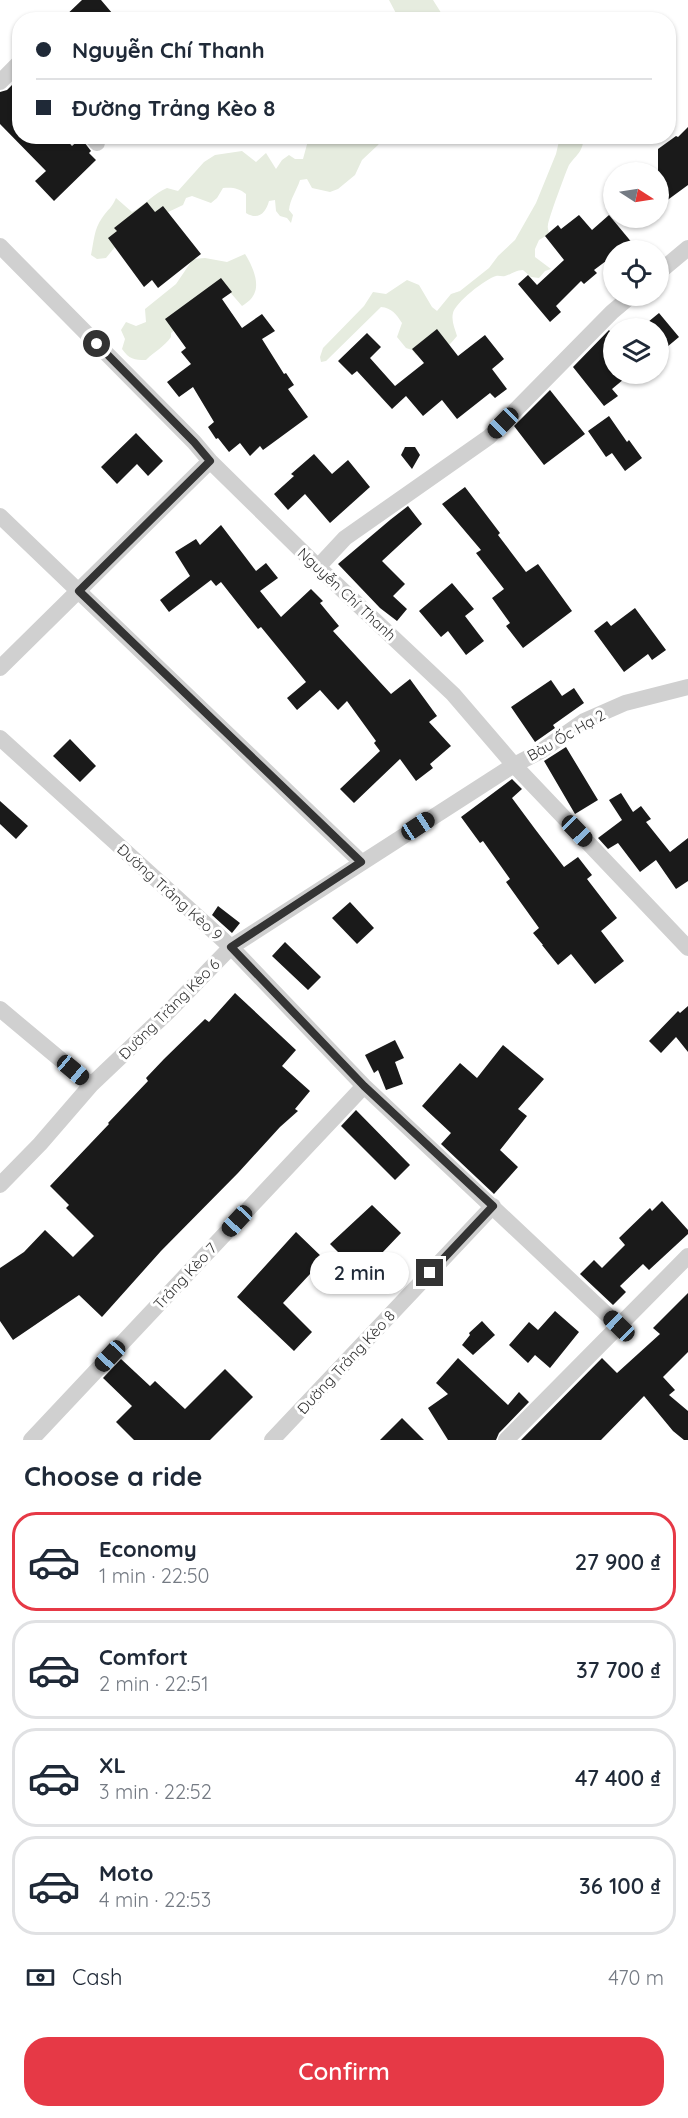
<!DOCTYPE html>
<meta charset="utf-8">
<style>
:root{--surface:#fff;--page:#f6f6f7;--text:#1f2937;--muted:#747a83;--line:#e0e1e3;--accent:#e63946}
body{margin:0;font-family:Quicksand,sans-serif;background:var(--page);color:var(--text);height:100vh;display:flex;flex-direction:column;font-size:22px;white-space:nowrap}
*{box-sizing:border-box;margin:0}
p{font-size:20px;color:var(--muted)}
.icon{flex:none;width:33px;height:33px;fill:none;stroke:currentColor;stroke-width:2;stroke-linecap:round;stroke-linejoin:round}
.map{position:relative;height:1440px;overflow:hidden}
.drawer{display:flex;flex-direction:column;background:var(--surface);flex:1}
.drawer>*{flex:none}
.hud{position:absolute;left:12px;top:12px;width:664px;height:132px;border-radius:24px;box-shadow:0 2px 4px #0004;display:grid;align-content:center;height:132px;padding:0 24px;background:var(--surface)}
.needle{width:39px;rotate:102deg}
.fabs{position:absolute;left:603px;top:162px;display:grid;gap:12px}
.fabs a{display:grid;place-items:center;width:66px;height:66px;border-radius:50%;background:var(--surface);box-shadow:0 2px 4px #0004;font-size:30px}
.end{position:absolute;width:27px;height:27px;margin:-14px;border:8px solid #333;background:#fff;box-shadow:0 0 0 3px #fff}
.from{border-radius:50%}
.bubble{position:absolute;height:42px;border-radius:21px;background:var(--surface);box-shadow:0 2px 4px #0004;font-size:20px;font-weight:600;line-height:42px;text-align:center}
.car{position:absolute;width:18px;height:36px;margin:-18px -9px;border-radius:8px;box-shadow:0 0 4px 2px #0007;background:linear-gradient(#222 24%,#8ab4d8 0 40%,#222 0 76%,#8ab4d8 0 86%,#222 0)}
.hud b{display:flex;align-items:center;gap:21px;height:57px;font-size:22px}
.hud b+b{border-top:2px solid var(--line)}
.hud i{width:15px;height:15px;background:var(--text)}
ul{padding:0;list-style:none}
li{display:flex;align-items:center;gap:18px;height:99px;margin:0 12px 9px;padding:0 12px;border:3px solid var(--line);border-radius:24px}
li div{flex:1}
li b{display:block;font-size:22px}
li em{font-style:normal;font-weight:600}
li.current{border-color:var(--accent)}
li>.icon{width:54px;height:54px;stroke-width:1.5}
h2{padding:0 24px;font-size:27px;line-height:72px}
.pay{display:flex;align-items:center;gap:15px;height:66px;padding:0 24px;font-size:22px}
.pay p{margin-inline-start:auto}
.action{display:flex;gap:12px;margin-top:auto;padding:12px 24px}
.action a{flex:1;height:69px;border-radius:24px;background:var(--accent);color:#fff;font-size:24px;font-weight:600;line-height:69px;text-align:center}
.map>svg:first-child{display:block}
.green{fill:#e6ecdf}
.building{fill:#1a1a1a}
.lines{fill:none;stroke-linecap:round;stroke-linejoin:round}
.minor{stroke:#d0d0d0;stroke-width:16}
.route{stroke:#333;stroke-width:8}
.labels{text-anchor:middle;dominant-baseline:central;stroke-width:6;stroke-linejoin:round;paint-order:stroke}
.street-label{font-size:15px;fill:#333;stroke:#fff}
</style>
<div class="map">
<svg width="688" height="1440" viewBox="0 0 688 1440">
<rect width="100%" height="100%" fill="#fff"/>
<path class="green" d="M 389,0 L 433,0 L 445,19 L 399,19 Z
M 309,137 L 384,137 L 378,145 L 362,160 L 355,175 L 338,189 L 330,192 L 312,188 L 307,179 L 300,180 C 297,190 290,199 289,210 L 293,215 L 291,223 L 287,218 L 280,216 L 276,211 L 275,200 L 269,201 C 266,212 259,221 246,213 L 246,194 C 239,188 232,187 223,188 L 217,198 L 211,203 L 192,196 L 186,198 L 183,205 L 164,214 L 115,247 L 106,258 L 97,259 L 91,255 C 94,241 94,229 102,218 C 108,209 112,208 116,198 L 132,212 C 145,205 154,193 167,188 L 178,191 L 204,162 L 215,155 L 242,151 L 256,162 L 266,153 L 276,169 L 282,160 L 289,155 L 295,159 L 303,159 Z
M 560,137 L 584,137 C 582,153 578,153 569,165 C 567,169 548,220 548,225 C 547,228 549,231 549,234 L 539,240 L 535,249 L 535,257 L 551,269 L 545,271 L 539,278 L 531,277 L 523,270 C 516,270 512,274 505,276 C 502,277 499,275 496,276 C 485,279 455,303 453,313 C 451,321 455,329 457,336 C 445,351 435,358 416,355 L 412,350 L 406,348 L 397,337 L 402,323 C 396,314 392,308 381,307 L 326,361 L 321,362 L 320,357 L 323,348 L 364,306 L 373,292 L 386,294 L 407,280 L 419,285 L 432,307 L 437,311 L 451,294 L 460,291 L 489,268 L 498,256 L 515,240 L 536,203 L 556,154 Z
M 245,254 C 252,265 261,284 253,296 C 251,300 245,304 242,306 L 229,291 L 171,333 L 171,337 C 164,347 155,351 146,360 C 134,360 129,359 122,349 L 125,339 L 121,330 L 126,322 L 136,326 L 146,322 L 145,309 L 176,284 L 193,259 L 205,258 L 227,262 Z"/>
<path class="building" d="M 82,0 L 101,0 L 118,20 L 61,20 Z
M 12,85 L 20,93 L 20,136 L 63,136 L 72,146 L 81,138 L 91,151 L 89,153 L 96,160 L 54,201 L 35,181 L 46,171 L 0,124 L 0,92 L 7,90 Z
M 688,127 L 688,185 L 658,207 L 658,149 L 676,136 L 678,137 Z
M 147,202 L 155,212 L 163,206 L 201,254 L 158,288 L 152,280 L 144,287 L 108,238 L 117,231 L 114,228 Z
M 579,215 L 592,230 L 609,215 L 638,250 L 614,250 L 614,255 L 594,270 L 597,273 L 584,284 L 581,281 L 556,306 L 561,312 L 550,322 L 518,284 L 528,275 L 537,285 L 564,260 L 545,236 L 558,225 L 561,229 Z
M 221,278 L 232,292 L 222,299 L 242,328 L 262,314 L 275,331 L 262,339 L 284,374 L 286,373 L 294,385 L 288,389 L 308,417 L 263,450 L 260,446 L 250,456 L 240,443 L 229,452 L 218,438 L 216,439 L 208,427 L 214,422 L 193,387 L 179,397 L 167,382 L 191,364 L 181,352 L 186,348 L 165,319 Z
M 659,313 L 679,337 L 667,347 L 658,335 L 658,328 L 653,328 L 648,322 Z
M 437,329 L 458,356 L 485,335 L 504,359 L 492,369 L 507,389 L 495,398 L 490,393 L 457,419 L 442,400 L 423,416 L 406,396 L 392,409 L 357,371 L 352,375 L 338,361 L 367,333 L 381,347 L 370,358 L 395,386 L 424,363 L 412,349 Z
M 609,330 L 614,336 L 614,374 L 630,374 L 612,389 L 618,396 L 604,406 L 573,367 Z
M 550,390 L 585,434 L 544,465 L 514,426 Z
M 609,416 L 627,442 L 629,440 L 642,458 L 625,471 L 612,453 L 606,457 L 588,431 Z
M 136,433 L 163,461 L 148,476 L 137,464 L 117,484 L 101,467 Z
M 405,447 L 415,447 L 420,455 L 412,469 L 401,455 Z
M 314,454 L 332,474 L 348,460 L 370,487 L 330,523 L 305,494 L 288,510 L 274,494 L 294,476 L 291,474 Z
M 465,487 L 500,533 L 498,535 L 526,572 L 538,564 L 572,611 L 523,648 L 506,626 L 510,623 L 492,598 L 504,589 L 476,553 L 481,550 L 442,504 Z
M 408,506 L 422,524 L 382,561 L 405,584 L 393,596 L 407,609 L 397,621 L 380,608 L 338,564 L 390,520 Z
M 221,525 L 256,571 L 266,563 L 278,578 L 260,591 L 281,617 L 311,589 L 323,601 L 320,603 L 339,626 L 333,631 L 391,694 L 410,679 L 437,716 L 429,722 L 451,746 L 430,764 L 433,768 L 416,781 L 400,759 L 354,803 L 340,789 L 380,751 L 374,743 L 376,741 L 347,701 L 338,710 L 320,690 L 297,710 L 287,698 L 306,682 L 261,627 L 258,629 L 221,582 L 216,586 L 211,580 L 169,612 L 160,600 L 190,576 L 175,552 L 196,539 L 200,545 Z
M 452,583 L 474,609 L 465,616 L 484,641 L 466,655 L 448,631 L 441,637 L 419,611 Z
M 635,608 L 666,650 L 652,660 L 648,654 L 624,672 L 594,631 L 607,621 L 611,626 Z
M 551,680 L 562,696 L 574,688 L 584,703 L 553,725 L 555,728 L 535,742 L 511,707 Z
M 70,739 L 96,766 L 80,782 L 53,756 Z
M 566,747 L 598,800 L 575,814 L 544,761 Z
M 512,779 L 522,789 L 512,798 L 535,829 L 564,867 L 578,857 L 592,875 L 587,879 L 617,918 L 601,931 L 624,961 L 595,984 L 571,954 L 558,965 L 542,945 L 543,945 L 533,933 L 539,928 L 506,882 L 510,879 L 483,841 L 480,843 L 461,817 Z
M 621,793 L 633,812 L 641,806 L 651,819 L 646,822 L 670,852 L 688,838 L 688,881 L 676,889 L 656,860 L 640,872 L 618,843 L 608,849 L 598,838 L 622,820 L 609,800 Z
M 0,801 L 28,826 L 16,839 L 0,824 Z
M 350,902 L 374,928 L 357,944 L 332,918 Z
M 218,906 L 240,923 L 232,933 L 212,915 Z
M 285,942 L 321,977 L 308,990 L 272,956 Z
M 235,993 L 296,1050 L 282,1066 L 310,1091 L 295,1109 L 298,1111 L 280,1127 L 238,1173 L 161,1251 L 102,1317 L 79,1295 L 13,1340 L 0,1321 L 0,1268 L 24,1252 L 45,1230 L 73,1257 L 94,1236 L 66,1208 L 69,1205 L 50,1186 L 109,1124 L 108,1123 L 148,1081 L 146,1078 L 164,1059 L 205,1019 L 209,1022 Z
M 688,1006 L 688,1052 L 676,1037 L 661,1053 L 649,1041 L 678,1011 L 680,1013 Z
M 395,1040 L 404,1058 L 395,1062 L 403,1084 L 386,1090 L 378,1070 L 374,1073 L 365,1055 Z
M 503,1045 L 544,1079 L 518,1109 L 527,1116 L 500,1150 L 518,1167 L 494,1194 L 441,1144 L 451,1133 L 422,1106 L 460,1063 L 477,1078 Z
M 356,1110 L 410,1165 L 395,1180 L 341,1126 Z
M 662,1201 L 688,1230 L 688,1234 L 649,1270 L 643,1264 L 620,1286 L 626,1292 L 613,1305 L 580,1274 L 594,1260 L 602,1268 L 625,1245 L 619,1238 L 650,1208 L 652,1211 Z
M 372,1205 L 401,1233 L 361,1275 L 330,1244 Z
M 296,1232 L 324,1259 L 283,1303 L 312,1332 L 294,1351 L 237,1297 Z
M 688,1293 L 688,1352 L 663,1377 L 675,1390 L 669,1395 L 688,1411 L 688,1440 L 684,1440 L 673,1431 L 644,1396 L 601,1440 L 521,1440 L 602,1358 L 617,1373 L 660,1334 L 653,1328 Z
M 555,1311 L 579,1332 L 550,1368 L 535,1355 L 528,1363 L 509,1345 L 529,1322 L 538,1330 Z
M 482,1321 L 495,1335 L 473,1355 L 462,1345 L 470,1335 L 469,1333 Z
M 458,1358 L 508,1405 L 519,1392 L 529,1402 L 499,1433 L 496,1440 L 448,1440 L 428,1408 L 448,1394 L 436,1383 Z
M 121,1359 L 150,1386 L 155,1381 L 185,1409 L 225,1369 L 253,1397 L 210,1440 L 134,1440 L 116,1422 L 132,1406 L 103,1378 Z
M 402,1418 L 424,1440 L 380,1440 Z"/>
<g class="lines">
<path class="minor" d="M 0,82 L 18,64 L 20,66
M 91,136 L 97,143
M 0,246 L 194,442 L 210,461 L 318,567 L 453,694 L 514,765 L 688,948
M 658,273 L 688,248
M 0,516 L 361,862
M 318,567 L 345,538 L 489,437 L 612,312 L 631,296
M 0,668 L 210,461
M 0,738 L 231,947 L 364,1086 L 619,1326
M 0,1009 L 91,1085
M 0,1185 L 40,1144 L 91,1085 L 170,1010 L 231,947 L 514,765 L 541,751 L 584,721 L 625,703 L 688,687
M 31,1440 L 364,1086
M 272,1440 L 493,1206
M 506,1440 L 688,1256"/>
</g>
<g class="lines">
<path class="route" d="M 97,344 L 194,442 L 210,461 L 79,591 L 361,862 L 231,947 L 364,1086 L 493,1206 L 430,1273"/>
</g>
<g class="labels">
<g class="street-label">
<text transform="translate(347 594) rotate(43)">Nguyễn Chí Thanh</text>
<text transform="translate(566 735) rotate(-30)">Bàu Ốc Hạ 2</text>
<text transform="translate(170 892) rotate(42)">Đường Trảng Kèo 9</text>
<text transform="translate(169 1009) rotate(-45)">Đường Trảng Kèo 6</text>
<text transform="translate(185 1276) rotate(-47)">Trảng Kèo 7</text>
<text transform="translate(346 1362) rotate(-47)">Đường Trảng Kèo 8</text>
</g>
</g>
</svg>
<div class="fabs">
<a><svg class="needle" viewBox="-14 -14 28 28"><path d="M0-13l5 13h-10z" fill="#e53935"/><path d="M0 13l5-13h-10z" fill="#747a83"/></svg></a>
<a><svg class="icon" aria-label="locate" viewBox="0 0 24 24"><circle cx="12" cy="12" r="6"/><path d="M12 2v4M12 18v4M2 12h4M18 12h4"/></svg></a>
<a><svg class="icon" aria-label="layers" viewBox="0 0 24 24"><path d="M12 4l9 5-9 5-9-5zM3 14l9 5 9-5"/></svg></a>
</div>
<i class="end from" style="left:97px;top:344px"></i>
<i class="end" style="left:430px;top:1273px"></i>
<div class="bubble" style="left:310px;top:1252px;width:99px">2 min</div>
<i class="car" style="left:503px;top:423px;rotate:225deg"></i>
<i class="car" style="left:418px;top:826px;rotate:57deg"></i>
<i class="car" style="left:577px;top:831px;rotate:136deg"></i>
<i class="car" style="left:73px;top:1070px;rotate:130deg"></i>
<i class="car" style="left:237px;top:1221px;rotate:223deg"></i>
<i class="car" style="left:619px;top:1326px;rotate:314deg"></i>
<i class="car" style="left:110px;top:1356px;rotate:223deg"></i>
<div class="hud">
<b><i class="from"></i>Nguyễn Chí Thanh</b>
<b><i></i>Đường Trảng Kèo 8</b>
</div>
</div>
<section class="drawer">
<h2>Choose a ride</h2>
<ul>
<li class="current"><svg class="icon" aria-label="car" viewBox="0 0 24 24"><path d="M5 17H2v-5l4-1 3-4h7l3 4 3 1v5h-3M9 17h6M6 11h13"/><circle cx="7" cy="17" r="2"/><circle cx="17" cy="17" r="2"/></svg><div><b>Economy</b><p>1 min · 22:50</p></div><em>27 900 ₫</em></li>
<li><svg class="icon" aria-label="car" viewBox="0 0 24 24"><path d="M5 17H2v-5l4-1 3-4h7l3 4 3 1v5h-3M9 17h6M6 11h13"/><circle cx="7" cy="17" r="2"/><circle cx="17" cy="17" r="2"/></svg><div><b>Comfort</b><p>2 min · 22:51</p></div><em>37 700 ₫</em></li>
<li><svg class="icon" aria-label="car" viewBox="0 0 24 24"><path d="M5 17H2v-5l4-1 3-4h7l3 4 3 1v5h-3M9 17h6M6 11h13"/><circle cx="7" cy="17" r="2"/><circle cx="17" cy="17" r="2"/></svg><div><b>XL</b><p>3 min · 22:52</p></div><em>47 400 ₫</em></li>
<li><svg class="icon" aria-label="car" viewBox="0 0 24 24"><path d="M5 17H2v-5l4-1 3-4h7l3 4 3 1v5h-3M9 17h6M6 11h13"/><circle cx="7" cy="17" r="2"/><circle cx="17" cy="17" r="2"/></svg><div><b>Moto</b><p>4 min · 22:53</p></div><em>36 100 ₫</em></li>
</ul>
<div class="pay"><svg class="icon" aria-label="cash" viewBox="0 0 24 24"><path d="M3 7h18v10H3z"/><circle cx="12" cy="12" r="2"/></svg>Cash<p>470 m</p></div>
<div class="action"><a>Confirm</a></div>
</section>
